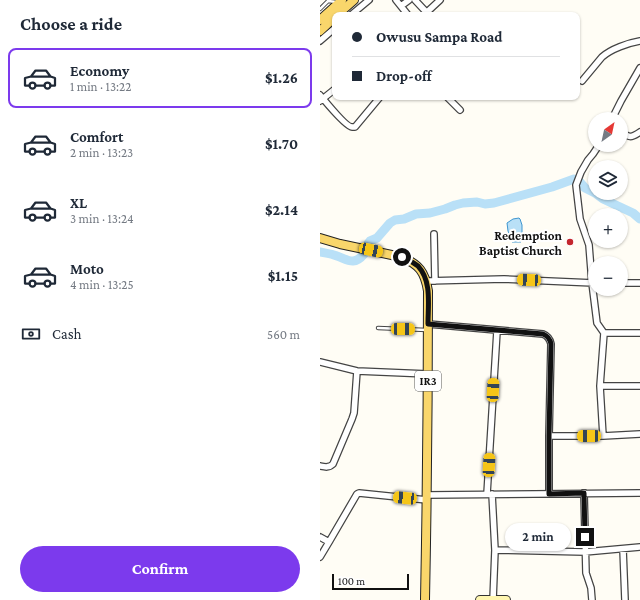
<!DOCTYPE html>
<meta charset="utf-8">
<style>
:root{--surface:#fff;--page:#f6f6f7;--text:#1f2937;--muted:#747a83;--line:#e0e1e3;--accent:#7c3aed}
body{margin:0;font-family:"Crimson Pro",serif;background:var(--page);color:var(--text);height:100vh;display:flex;flex-direction:column;font-size:15px;white-space:nowrap}
*{box-sizing:border-box;margin:0}
p{font-size:13px;color:var(--muted)}
.icon{flex:none;width:22px;height:22px;fill:none;stroke:currentColor;stroke-width:2;stroke-linecap:round;stroke-linejoin:round}
.map{position:relative;flex:1;overflow:hidden}
.details{display:flex;flex-direction:column;background:var(--surface);width:320px}
.details>*{flex:none}
.top-card{position:absolute;left:12px;top:12px;width:248px;height:88px;border-radius:8px;box-shadow:0 1px 3px #0004;display:grid;align-content:center;height:88px;padding:0 20px;background:var(--surface)}
.needle{width:26px;rotate:33deg}
.tools{position:absolute;left:268px;top:112px;display:grid;gap:8px}
.tools a{display:grid;place-items:center;width:40px;height:40px;border-radius:50%;background:var(--surface);box-shadow:0 1px 3px #0004;font-size:20px}
.scale{position:absolute;left:12px;bottom:10px;width:77px;box-sizing:border-box;padding-left:4px;border:2px solid #111;border-top:0;font-size:11px;line-height:14px;white-space:nowrap;color:#111;-webkit-text-stroke:3px #fff;paint-order:stroke}
.end{position:absolute;width:18px;height:18px;margin:-9px;border:5px solid #111;background:#fff;box-shadow:0 0 0 2px #fff}
.from{border-radius:50%}
.bubble{position:absolute;height:28px;border-radius:14px;background:var(--surface);box-shadow:0 1px 3px #0004;font-size:13px;font-weight:700;line-height:28px;text-align:center}
.car{position:absolute;width:12px;height:24px;margin:-12px -6px;border-radius:5px;box-shadow:0 0 3px 1px #0007;background:linear-gradient(#f5c518 24%,#345 0 40%,#f5c518 0 76%,#345 0 86%,#f5c518 0)}
.top-card b{display:flex;align-items:center;gap:14px;height:38px;font-size:15px}
.top-card b+b{border-top:1px solid var(--line)}
.top-card i{width:10px;height:10px;background:var(--text)}
ul{padding:0;list-style:none}
li{display:flex;align-items:center;gap:12px;height:60px;margin:0 8px 6px;padding:0 12px;border:2px solid transparent;border-radius:8px}
li div{flex:1}
li b{display:block;font-size:15px}
li em{font-style:normal;font-weight:700}
li.on{border-color:var(--accent)}
li>.icon{width:36px;height:36px;stroke-width:1.5}
h2{padding:0 20px;font-size:18px;line-height:48px}
.pay{display:flex;align-items:center;gap:10px;height:44px;padding:0 20px;font-size:15px}
.pay p{margin-inline-start:auto}
.cta{display:flex;gap:8px;margin-top:auto;padding:8px 20px}
.cta a{flex:1;height:46px;border-radius:24px;background:var(--accent);color:#fff;font-size:16px;font-weight:700;line-height:46px;text-align:center}
main{display:flex;flex:1;min-height:0}
.map>svg:first-child{display:block}
.water{fill:#b9e0f7;stroke:#3f96cf}
.lines{fill:none;stroke-linecap:round;stroke-linejoin:round}
.river{stroke:#b9e0f7;stroke-width:9}
.lane-casing{stroke:#444;stroke-width:4.5}
.street-casing{stroke:#444;stroke-width:8}
.secondary-casing{stroke:#333;stroke-width:10}
.primary-casing{stroke:#222;stroke-width:10}
.lane{stroke:#fff;stroke-width:2.5}
.street{stroke:#fff;stroke-width:5.5}
.secondary{stroke:#fff6b0;stroke-width:8}
.primary{stroke:#f9d66b;stroke-width:8}
.route{stroke:#111;stroke-width:5}
.poi-dot{fill:#c4262e;stroke:#fff;stroke-width:1.5}
.labels{text-anchor:middle;dominant-baseline:central;stroke-width:4;stroke-linejoin:round;paint-order:stroke}
.shield{fill:#fff;stroke:#585858;stroke-width:1}
.shield-label{font-size:12px;font-weight:bold;fill:#111}
.poi-label{font-size:13px;font-weight:bold;fill:#111;stroke:#fff;text-anchor:end}
</style>
<main>
<section class="details">
<h2>Choose a ride</h2>
<ul>
<li class="on"><svg class="icon" aria-label="car" viewBox="0 0 24 24"><path d="M5 17H2v-5l4-1 3-4h7l3 4 3 1v5h-3M9 17h6M6 11h13"/><circle cx="7" cy="17" r="2"/><circle cx="17" cy="17" r="2"/></svg><div><b>Economy</b><p>1 min · 13:22</p></div><em>$1.26</em></li>
<li><svg class="icon" aria-label="car" viewBox="0 0 24 24"><path d="M5 17H2v-5l4-1 3-4h7l3 4 3 1v5h-3M9 17h6M6 11h13"/><circle cx="7" cy="17" r="2"/><circle cx="17" cy="17" r="2"/></svg><div><b>Comfort</b><p>2 min · 13:23</p></div><em>$1.70</em></li>
<li><svg class="icon" aria-label="car" viewBox="0 0 24 24"><path d="M5 17H2v-5l4-1 3-4h7l3 4 3 1v5h-3M9 17h6M6 11h13"/><circle cx="7" cy="17" r="2"/><circle cx="17" cy="17" r="2"/></svg><div><b>XL</b><p>3 min · 13:24</p></div><em>$2.14</em></li>
<li><svg class="icon" aria-label="car" viewBox="0 0 24 24"><path d="M5 17H2v-5l4-1 3-4h7l3 4 3 1v5h-3M9 17h6M6 11h13"/><circle cx="7" cy="17" r="2"/><circle cx="17" cy="17" r="2"/></svg><div><b>Moto</b><p>4 min · 13:25</p></div><em>$1.15</em></li>
</ul>
<div class="pay"><svg class="icon" aria-label="cash" viewBox="0 0 24 24"><path d="M3 7h18v10H3z"/><circle cx="12" cy="12" r="2"/></svg>Cash<p>560 m</p></div>
<div class="cta"><a>Confirm</a></div>
</section>
<div class="map">
<svg width="320" height="600" viewBox="0 0 320 600">
<rect width="100%" height="100%" fill="#fffdf5"/>
<path class="water" d="M 199,218 L 200,219 L 202,225 L 202,240 L 201,242 L 192,242 L 188,231 L 187,223 L 193,219 Z"/>
<g class="lines">
<path class="river" d="M 259,181 L 265,188 L 275,193 L 283,199 L 313,213 L 320,219
M 47,245 L 50,241 L 57,238 L 70,223 L 75,220 L 84,219 L 96,214 L 110,213 L 125,209 L 135,205 L 143,203 L 157,202 L 165,204 L 174,203 L 232,187 L 254,179
M 0,252 C 5,253 12,254 17,256 C 28,260 34,266 44,254"/>
<g class="lane-casing">
<path id="lane" d="M 0,9 L 8,1 L 17,2
M 58,328 L 107,330"/>
</g>
<g class="street-casing">
<path id="street" d="M 76,0 L 88,15
M 95,0 L 109,15
M 81,6 L 89,0
M 106,13 L 120,0
M 31,15 L 49,0
M 0,41 L 15,28
M 262,81 L 282,57 C 291,49 308,43 320,41
M 0,95 C 5,101 26,127 32,127 C 33,127 34,127 35,127 L 60,97
M 127,97 L 140,110
M 0,101 L 15,89
M 292,119 L 301,101 L 320,68
M 301,132 C 310,138 311,138 320,132
M 279,145 L 273,154 L 268,160 L 261,172 L 256,185 L 260,219 L 269,245 L 272,283 L 277,323 L 284,333 L 280,386 L 283,436
M 114,234 L 115,281
M 106,281 L 184,279 L 274,283
M 301,283 L 320,283
M 108,324 L 223,334 C 228,336 230,339 231,344 L 229,436 L 229,493
M 284,333 L 320,333
M 0,362 L 37,371 L 108,374
M 280,386 L 320,386
M 229,436 L 283,436 L 320,434
M 0,466 C 5,467 9,468 13,464 L 32,419 L 34,413 L 37,371
M 264,493 L 266,573 L 271,588 L 272,600
M 167,494 L 177,331
M 172,494 L 175,550 L 265,552 L 320,547
M 107,495 L 320,493
M 0,537 L 9,542 L 0,557
M 9,542 L 37,494 L 39,493 L 107,500
M 303,549 L 305,600
M 173,600 L 175,550"/>
</g>
<g class="secondary-casing">
<path id="secondary" d="M 160,600 L 186,600"/>
</g>
<g class="primary-casing">
<path id="primary" d="M 17,15 L 34,0
M 0,20 L 22,0
M 0,31 L 15,17
M 0,238 L 20,244 L 81,257 C 99,264 105,272 108,291 C 108,394 107,497 105,600"/>
</g>
<use href="#lane" class="lane"/>
<use href="#street" class="street"/>
<use href="#secondary" class="secondary"/>
<use href="#primary" class="primary"/>
</g>
<g class="lines">
<path class="route" d="M 82,257 C 87,259 93,262 98,266 C 112,281 108,305 108,324 L 223,334 C 228,336 230,339 231,344 L 229,436 L 229,494 L 264,493 L 265,537"/>
</g>
<circle class="poi-dot" cx="250" cy="242" r="4"/>
<g class="labels">
<rect class="shield" x="95" y="371" width="26" height="20" rx="3"/>
<g class="shield-label">
<text x="108" y="381">IR3</text>
</g>
<g class="poi-label">
<text x="242" y="235">Redemption<tspan x="242" dy="15">Baptist Church</tspan></text>
</g>
</g>
</svg>
<div class="tools">
<a><svg class="needle" viewBox="-14 -14 28 28"><path d="M0-13l5 13h-10z" fill="#e53935"/><path d="M0 13l5-13h-10z" fill="#747a83"/></svg></a>
<a><svg class="icon" aria-label="layers" viewBox="0 0 24 24"><path d="M12 4l9 5-9 5-9-5zM3 14l9 5 9-5"/></svg></a>
<a>+</a>
<a>−</a>
</div>
<div class="scale">100 m</div>
<i class="end from" style="left:82px;top:257px"></i>
<i class="end" style="left:265px;top:537px"></i>
<div class="bubble" style="left:185px;top:523px;width:66px">2 min</div>
<i class="car" style="left:51px;top:250px;rotate:102deg"></i>
<i class="car" style="left:209px;top:280px;rotate:273deg"></i>
<i class="car" style="left:83px;top:329px;rotate:91deg"></i>
<i class="car" style="left:173px;top:390px;rotate:3deg"></i>
<i class="car" style="left:269px;top:436px;rotate:270deg"></i>
<i class="car" style="left:169px;top:465px;rotate:3deg"></i>
<i class="car" style="left:85px;top:498px;rotate:276deg"></i>
<div class="top-card">
<b><i class="from"></i>Owusu Sampa Road</b>
<b><i></i>Drop-off</b>
</div>
</div>
</main>
